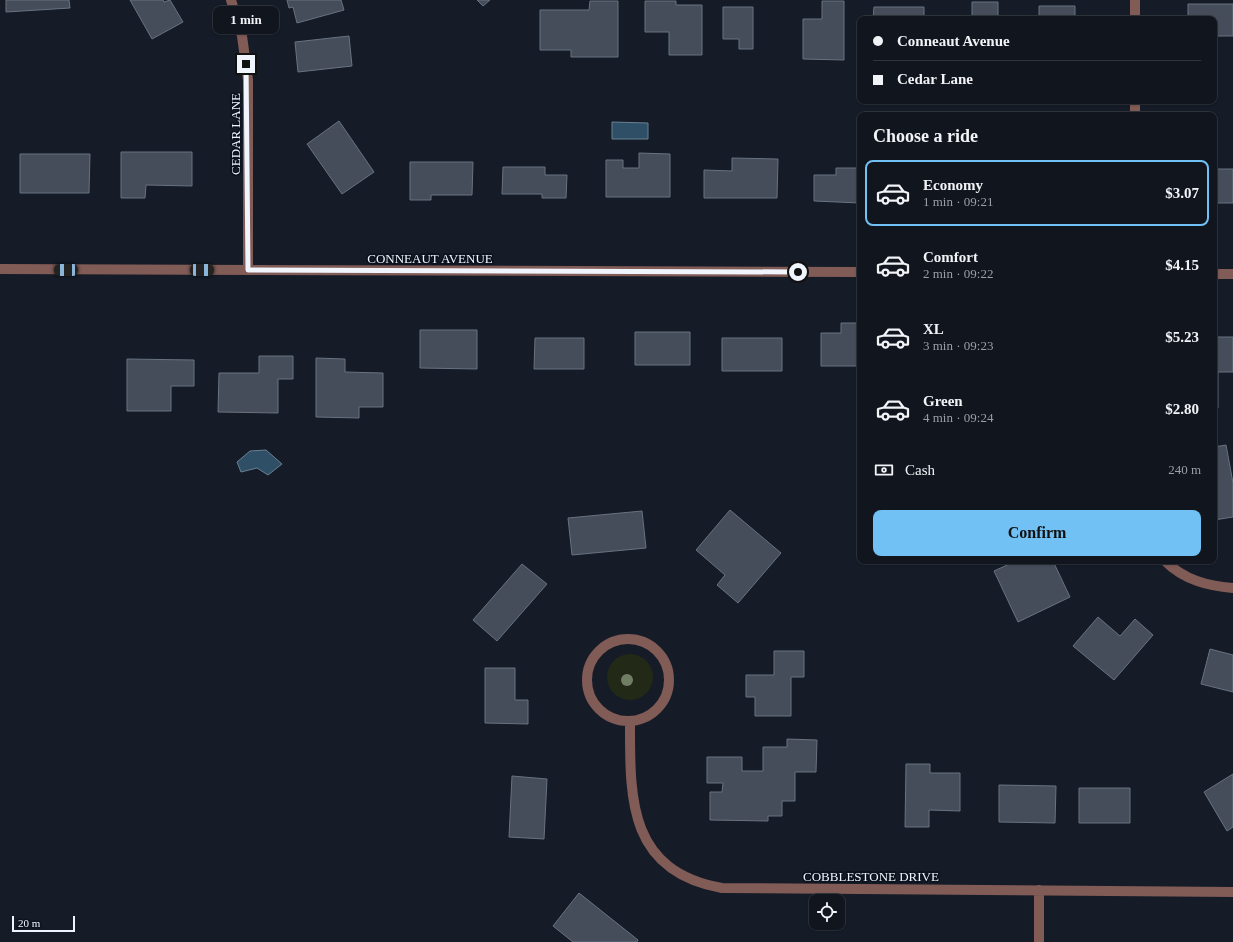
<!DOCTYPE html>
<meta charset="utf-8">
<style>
:root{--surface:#10151e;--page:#191e27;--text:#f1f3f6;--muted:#9c9fa4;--line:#30343c;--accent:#71c1f5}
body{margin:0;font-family:Georgia,serif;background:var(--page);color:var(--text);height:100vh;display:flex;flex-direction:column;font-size:15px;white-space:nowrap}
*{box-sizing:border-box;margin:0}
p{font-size:13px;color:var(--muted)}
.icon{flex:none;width:22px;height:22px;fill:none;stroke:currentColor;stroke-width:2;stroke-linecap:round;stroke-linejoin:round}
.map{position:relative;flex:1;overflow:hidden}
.sheet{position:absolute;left:857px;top:112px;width:360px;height:452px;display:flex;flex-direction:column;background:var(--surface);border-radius:8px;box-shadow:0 1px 3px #0004,0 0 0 1px var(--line)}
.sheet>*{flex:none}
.top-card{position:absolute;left:857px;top:16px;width:360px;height:88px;border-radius:8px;box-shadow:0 1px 3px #0004,0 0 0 1px var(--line);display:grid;align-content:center;height:88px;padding:0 16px;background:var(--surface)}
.fabs{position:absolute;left:809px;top:894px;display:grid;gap:8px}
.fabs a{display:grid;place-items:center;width:36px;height:36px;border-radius:8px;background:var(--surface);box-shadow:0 1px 3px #0004,0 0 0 1px var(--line);font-size:20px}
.scale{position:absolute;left:12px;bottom:10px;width:63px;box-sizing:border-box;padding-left:4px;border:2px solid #f0f5fd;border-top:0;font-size:11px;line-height:14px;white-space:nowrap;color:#f0f5fd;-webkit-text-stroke:3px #0c131e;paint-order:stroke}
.end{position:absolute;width:18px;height:18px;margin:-9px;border:5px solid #f0f5fd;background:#111;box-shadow:0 0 0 2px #111}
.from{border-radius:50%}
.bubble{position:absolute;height:28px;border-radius:8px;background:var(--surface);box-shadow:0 1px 3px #0004,0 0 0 1px var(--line);font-size:13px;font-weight:700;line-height:28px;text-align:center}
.car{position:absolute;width:12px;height:24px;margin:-12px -6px;border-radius:5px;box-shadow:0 0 3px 1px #0007;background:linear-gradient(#222 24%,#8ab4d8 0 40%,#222 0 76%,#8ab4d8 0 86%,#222 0)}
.top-card b{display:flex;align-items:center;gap:14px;height:38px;font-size:15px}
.top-card b+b{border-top:1px solid var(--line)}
.top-card i{width:10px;height:10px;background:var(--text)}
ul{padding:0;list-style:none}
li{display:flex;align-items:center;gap:12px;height:66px;margin:0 8px 6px;padding:0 8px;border:2px solid transparent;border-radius:8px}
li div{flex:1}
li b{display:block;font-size:15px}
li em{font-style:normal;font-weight:700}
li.active{border-color:var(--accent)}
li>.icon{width:36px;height:36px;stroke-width:1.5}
h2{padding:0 16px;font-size:18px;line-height:48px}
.pay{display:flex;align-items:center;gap:10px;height:44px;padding:0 16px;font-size:15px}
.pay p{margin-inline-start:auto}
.action{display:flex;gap:8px;margin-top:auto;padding:8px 16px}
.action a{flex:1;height:46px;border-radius:8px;background:var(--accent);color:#111;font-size:16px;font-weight:700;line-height:46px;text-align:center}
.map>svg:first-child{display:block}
.green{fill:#222916}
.water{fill:#2f4f66;stroke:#698193}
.building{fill:#454d5b;stroke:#697280}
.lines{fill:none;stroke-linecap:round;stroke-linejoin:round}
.minor{stroke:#815b56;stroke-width:10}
.tree{fill:#707f63}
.route{stroke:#f0f5fd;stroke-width:5}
.labels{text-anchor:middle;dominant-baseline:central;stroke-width:3.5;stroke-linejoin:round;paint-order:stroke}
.street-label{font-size:13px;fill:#f0f5fd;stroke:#0c131e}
</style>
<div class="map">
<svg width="1233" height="942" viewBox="0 0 1233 942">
<rect width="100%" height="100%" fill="#151c28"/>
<path class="green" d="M607 677a23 23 0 1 1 46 0a23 23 0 1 1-46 0Z"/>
<path class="water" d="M 612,122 L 648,123 L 648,139 L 612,139 Z
M 266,450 L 282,464 L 268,475 L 257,468 L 241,472 L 237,462 L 250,451 Z"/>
<path class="building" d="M 6,0 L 69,0 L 70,8 L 6,12 Z
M 130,0 L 163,0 L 164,2 L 170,0 L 183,22 L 152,39 Z
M 287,0 L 341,0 L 344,10 L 297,23 L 293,7 L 289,8 Z
M 477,0 L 490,0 L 483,6 Z
M 590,1 L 618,1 L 618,57 L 571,57 L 571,50 L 540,50 L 540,10 L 589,10 Z
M 645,1 L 676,1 L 676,5 L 702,5 L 702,55 L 669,55 L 669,32 L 645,32 Z
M 822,1 L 844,1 L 844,60 L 803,59 L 803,19 L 822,19 Z
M 972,2 L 998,2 L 998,19 L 972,19 Z
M 1188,4 L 1233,4 L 1233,36 L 1214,36 L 1214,19 L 1188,19 Z
M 1039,6 L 1075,6 L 1075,19 L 1039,19 Z
M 723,7 L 753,7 L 753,49 L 739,49 L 739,39 L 723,39 Z
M 874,7 L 924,7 L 924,19 L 873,19 Z
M 349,36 L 352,66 L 298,72 L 295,42 Z
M 339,121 L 374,172 L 342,194 L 307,144 Z
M 121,152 L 192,152 L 192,186 L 146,185 L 145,198 L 121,198 Z
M 639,153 L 670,154 L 670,197 L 606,197 L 606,160 L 623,160 L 623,168 L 639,168 Z
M 20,154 L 90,154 L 89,193 L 20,193 Z
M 732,158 L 778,159 L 777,198 L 704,198 L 704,170 L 732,171 Z
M 410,162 L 473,162 L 472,195 L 431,195 L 431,200 L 410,200 Z
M 503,167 L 545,167 L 545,175 L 567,175 L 566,198 L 542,198 L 542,194 L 502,194 Z
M 836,168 L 860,168 L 860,203 L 814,201 L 814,175 L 836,175 Z
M 1214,169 L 1233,169 L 1233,203 L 1214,203 Z
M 841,323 L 860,323 L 860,366 L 821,366 L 821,333 L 841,333 Z
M 420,330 L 477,330 L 477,369 L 420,368 Z
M 635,332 L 690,332 L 690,365 L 635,365 Z
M 1214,337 L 1233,337 L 1233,372 L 1218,372 L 1218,408 L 1214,408 Z
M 535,338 L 584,338 L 584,369 L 534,369 Z
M 722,338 L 782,338 L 782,371 L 722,371 Z
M 259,356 L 293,356 L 293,379 L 278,379 L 278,413 L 218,412 L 219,373 L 259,373 Z
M 316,358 L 345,359 L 345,372 L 383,373 L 383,407 L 359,407 L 359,418 L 316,417 Z
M 127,359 L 194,360 L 194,386 L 171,386 L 171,411 L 127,411 Z
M 1226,445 L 1233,483 L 1233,517 L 1214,520 L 1214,447 Z
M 730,510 L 781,553 L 738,603 L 717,585 L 725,575 L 696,550 Z
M 642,511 L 646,548 L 572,555 L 568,518 Z
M 1016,561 L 1053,561 L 1070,597 L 1018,622 L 994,571 Z
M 522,564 L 547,584 L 497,641 L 473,620 Z
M 1098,617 L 1120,636 L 1135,619 L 1153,635 L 1114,680 L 1073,646 Z
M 1210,649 L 1233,655 L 1233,692 L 1201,684 Z
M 774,651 L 804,651 L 804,677 L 791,677 L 791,716 L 755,716 L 755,697 L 746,697 L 746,675 L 774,675 Z
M 485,668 L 515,668 L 515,700 L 528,700 L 528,724 L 485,723 Z
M 787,739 L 817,740 L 816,772 L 795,772 L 795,801 L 782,801 L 782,816 L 768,816 L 768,821 L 710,820 L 710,792 L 722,792 L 723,783 L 707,783 L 707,757 L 742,757 L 742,771 L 763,771 L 763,747 L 787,747 Z
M 906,764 L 930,764 L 930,773 L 960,773 L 960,811 L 929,810 L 929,827 L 905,827 Z
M 1233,774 L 1233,827 L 1227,831 L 1204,792 Z
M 512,776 L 547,779 L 544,839 L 509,837 Z
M 999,785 L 1056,786 L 1055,823 L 999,822 Z
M 1079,788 L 1130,788 L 1130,823 L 1079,823 Z
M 579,893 L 638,940 L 637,942 L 573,942 L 553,926 Z"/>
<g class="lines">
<path class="minor" d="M 231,0 L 242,36 L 248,80 L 248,270
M 1135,19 L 1135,0
M 1135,115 L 1135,101
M 0,269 L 860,272
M 1214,274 L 1233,274
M 1165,561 C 1184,580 1208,586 1233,588
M587 680a41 41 0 1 1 82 0a41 41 0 1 1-82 0Z
M 630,722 C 630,799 628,871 722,888 L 1233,892
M 1039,890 L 1039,942"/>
</g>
<circle class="tree" cx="627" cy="680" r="6"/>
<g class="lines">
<path class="route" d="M 246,64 L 248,270 L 798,272"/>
</g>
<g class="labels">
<g class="street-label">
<text transform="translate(235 134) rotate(-90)">CEDAR LANE</text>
<text x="430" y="258">CONNEAUT AVENUE</text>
<text x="871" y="876">COBBLESTONE DRIVE</text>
</g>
</g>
</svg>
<div class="fabs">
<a><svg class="icon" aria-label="locate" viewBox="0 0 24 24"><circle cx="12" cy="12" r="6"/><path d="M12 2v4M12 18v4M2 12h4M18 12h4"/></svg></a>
</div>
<div class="scale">20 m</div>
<i class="end from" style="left:798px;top:272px"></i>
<i class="end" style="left:246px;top:64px"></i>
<div class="bubble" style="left:213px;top:6px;width:66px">1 min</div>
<i class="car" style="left:66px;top:270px;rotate:270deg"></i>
<i class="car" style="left:202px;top:270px;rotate:90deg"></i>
<div class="top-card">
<b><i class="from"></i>Conneaut Avenue</b>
<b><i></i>Cedar Lane</b>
</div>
<section class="sheet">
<h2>Choose a ride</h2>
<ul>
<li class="active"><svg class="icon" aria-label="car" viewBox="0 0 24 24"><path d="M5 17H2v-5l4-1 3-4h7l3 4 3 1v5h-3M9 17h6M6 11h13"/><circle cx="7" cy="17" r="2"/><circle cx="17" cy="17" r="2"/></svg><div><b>Economy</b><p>1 min · 09:21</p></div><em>$3.07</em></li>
<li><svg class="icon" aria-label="car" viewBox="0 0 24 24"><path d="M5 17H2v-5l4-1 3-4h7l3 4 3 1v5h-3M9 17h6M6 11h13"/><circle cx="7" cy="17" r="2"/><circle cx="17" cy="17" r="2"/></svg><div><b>Comfort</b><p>2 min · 09:22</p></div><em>$4.15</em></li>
<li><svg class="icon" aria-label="car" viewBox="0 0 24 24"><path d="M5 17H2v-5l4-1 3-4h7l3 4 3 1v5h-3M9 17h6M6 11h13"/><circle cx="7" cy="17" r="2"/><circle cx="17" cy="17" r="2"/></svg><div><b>XL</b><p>3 min · 09:23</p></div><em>$5.23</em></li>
<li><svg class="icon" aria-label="car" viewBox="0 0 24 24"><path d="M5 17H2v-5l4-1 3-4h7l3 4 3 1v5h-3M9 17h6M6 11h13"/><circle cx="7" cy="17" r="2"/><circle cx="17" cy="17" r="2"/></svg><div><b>Green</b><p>4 min · 09:24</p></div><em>$2.80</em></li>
</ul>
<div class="pay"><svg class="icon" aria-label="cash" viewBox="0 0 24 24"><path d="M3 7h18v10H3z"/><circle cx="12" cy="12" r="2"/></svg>Cash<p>240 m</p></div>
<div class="action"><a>Confirm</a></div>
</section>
</div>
